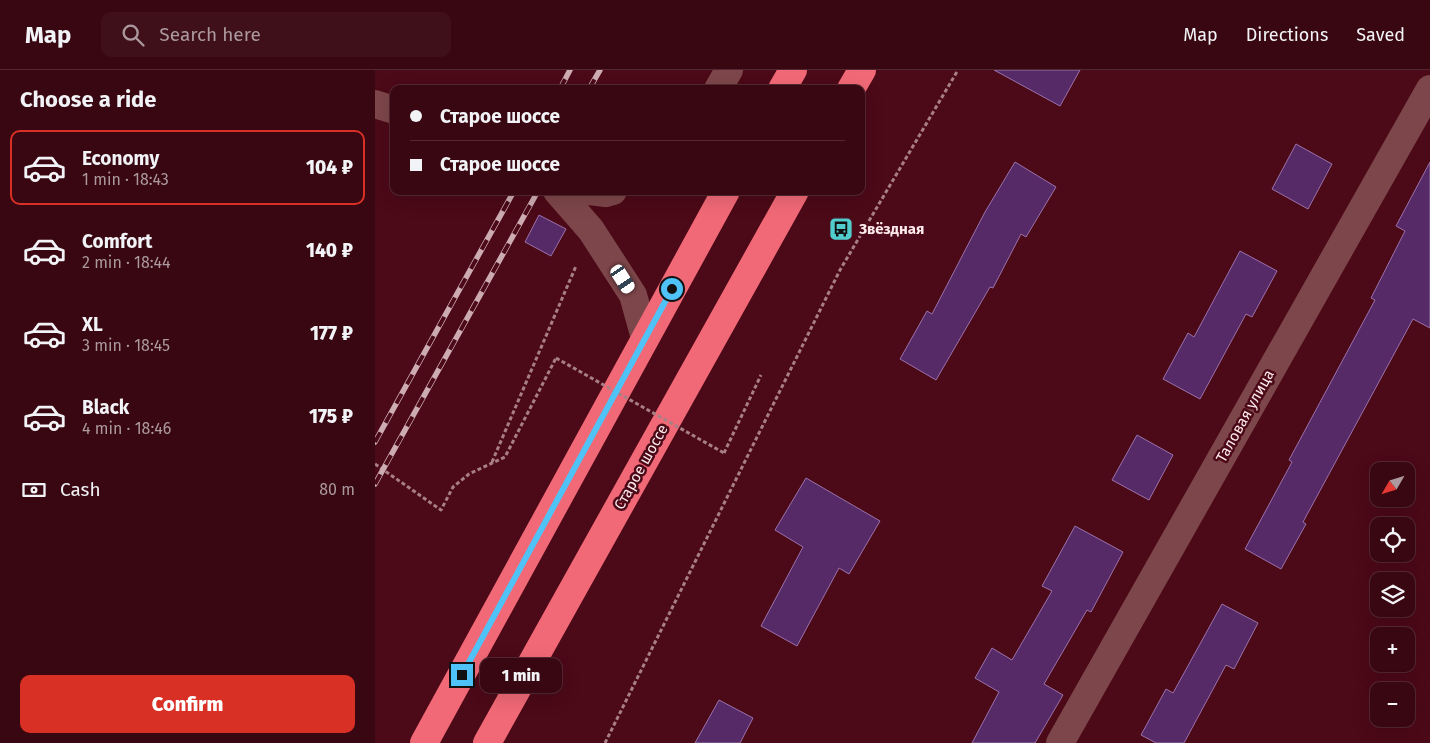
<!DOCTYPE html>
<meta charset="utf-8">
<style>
:root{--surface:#390711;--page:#40101a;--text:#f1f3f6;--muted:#ab999f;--line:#532831;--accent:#d93025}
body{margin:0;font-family:"Fira Sans",sans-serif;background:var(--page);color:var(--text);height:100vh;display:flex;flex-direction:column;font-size:19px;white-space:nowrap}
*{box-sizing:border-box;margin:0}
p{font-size:16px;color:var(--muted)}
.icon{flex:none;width:28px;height:28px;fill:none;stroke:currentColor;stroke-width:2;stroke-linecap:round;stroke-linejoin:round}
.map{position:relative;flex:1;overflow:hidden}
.details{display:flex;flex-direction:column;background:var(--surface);width:375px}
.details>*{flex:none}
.guide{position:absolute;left:15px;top:15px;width:475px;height:110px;border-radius:10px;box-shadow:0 5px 20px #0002,0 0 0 1px var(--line);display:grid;align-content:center;height:110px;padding:0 20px;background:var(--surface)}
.needle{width:32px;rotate:231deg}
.controls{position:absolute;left:995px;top:392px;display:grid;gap:10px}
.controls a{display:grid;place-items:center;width:45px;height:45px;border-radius:10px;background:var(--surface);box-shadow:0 5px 20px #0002,0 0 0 1px var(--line);font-size:25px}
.end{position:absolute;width:22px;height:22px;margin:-11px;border:6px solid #4fc3f7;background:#111;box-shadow:0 0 0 2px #111}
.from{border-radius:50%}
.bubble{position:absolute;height:35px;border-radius:10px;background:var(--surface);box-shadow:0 5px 20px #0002,0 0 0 1px var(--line);font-size:16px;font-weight:800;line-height:35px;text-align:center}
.car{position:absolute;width:15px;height:30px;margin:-15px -8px;border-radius:6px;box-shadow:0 0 4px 1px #0007;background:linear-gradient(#fff 24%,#345 0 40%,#fff 0 76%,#345 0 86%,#fff 0)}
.guide b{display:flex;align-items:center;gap:18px;height:48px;font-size:19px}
.guide b+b{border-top:1px solid var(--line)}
.guide i{width:12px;height:12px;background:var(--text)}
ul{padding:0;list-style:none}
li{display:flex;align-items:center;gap:15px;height:75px;margin:0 10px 8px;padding:0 10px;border:2px solid transparent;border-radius:10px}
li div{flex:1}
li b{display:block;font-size:19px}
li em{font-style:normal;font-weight:800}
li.current{border-color:var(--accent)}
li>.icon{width:45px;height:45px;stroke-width:1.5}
h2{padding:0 20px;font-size:22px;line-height:60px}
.pay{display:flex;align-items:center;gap:12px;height:55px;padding:0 20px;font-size:19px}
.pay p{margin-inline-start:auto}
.primary-button{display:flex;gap:10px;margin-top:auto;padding:10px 20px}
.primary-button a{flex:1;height:58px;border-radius:10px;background:var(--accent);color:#fff;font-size:20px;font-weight:800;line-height:58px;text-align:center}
header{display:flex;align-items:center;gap:30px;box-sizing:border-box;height:70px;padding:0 25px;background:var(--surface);border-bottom:1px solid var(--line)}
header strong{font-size:24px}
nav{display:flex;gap:28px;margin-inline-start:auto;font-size:18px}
.search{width:350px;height:45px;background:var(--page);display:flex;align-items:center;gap:12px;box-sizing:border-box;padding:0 18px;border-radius:10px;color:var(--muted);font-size:19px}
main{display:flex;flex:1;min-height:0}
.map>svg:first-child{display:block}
.building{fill:#552a66;stroke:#9b72ab}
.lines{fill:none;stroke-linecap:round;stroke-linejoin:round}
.path{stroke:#a87f85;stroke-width:3;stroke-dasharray:4 2.5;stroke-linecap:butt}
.minor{stroke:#7d464a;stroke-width:28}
.highway{stroke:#f16977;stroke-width:28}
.rail-casing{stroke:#ccacb0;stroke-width:5.5}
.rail{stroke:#4c0917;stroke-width:4;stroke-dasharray:11;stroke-linecap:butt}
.path-bridge{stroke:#a87f85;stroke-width:3;stroke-dasharray:4 2.5;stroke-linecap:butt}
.route{stroke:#4fc3f7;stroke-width:6}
.labels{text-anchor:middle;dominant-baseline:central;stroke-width:5;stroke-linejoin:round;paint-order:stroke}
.poi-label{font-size:15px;font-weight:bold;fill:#fdebeb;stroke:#4c0917;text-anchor:start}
.street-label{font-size:15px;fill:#fdebeb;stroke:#4c0917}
</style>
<header>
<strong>Map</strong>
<div class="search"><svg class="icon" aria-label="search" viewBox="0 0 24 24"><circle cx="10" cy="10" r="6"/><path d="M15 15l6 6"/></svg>Search here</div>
<nav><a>Map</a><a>Directions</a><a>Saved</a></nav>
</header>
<main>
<section class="details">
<h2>Choose a ride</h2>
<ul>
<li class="current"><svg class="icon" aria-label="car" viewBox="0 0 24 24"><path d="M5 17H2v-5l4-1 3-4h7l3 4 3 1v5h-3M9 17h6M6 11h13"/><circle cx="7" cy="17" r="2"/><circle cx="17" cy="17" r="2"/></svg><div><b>Economy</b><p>1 min · 18:43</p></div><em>104 ₽</em></li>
<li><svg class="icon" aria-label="car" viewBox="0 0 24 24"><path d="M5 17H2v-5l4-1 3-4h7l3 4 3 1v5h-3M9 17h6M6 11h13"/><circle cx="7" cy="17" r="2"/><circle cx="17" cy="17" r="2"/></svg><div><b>Comfort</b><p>2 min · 18:44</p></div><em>140 ₽</em></li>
<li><svg class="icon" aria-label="car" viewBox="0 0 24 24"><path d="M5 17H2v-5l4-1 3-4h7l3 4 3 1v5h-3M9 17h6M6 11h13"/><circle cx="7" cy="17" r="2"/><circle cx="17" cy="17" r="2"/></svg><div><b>XL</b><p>3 min · 18:45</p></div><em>177 ₽</em></li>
<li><svg class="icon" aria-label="car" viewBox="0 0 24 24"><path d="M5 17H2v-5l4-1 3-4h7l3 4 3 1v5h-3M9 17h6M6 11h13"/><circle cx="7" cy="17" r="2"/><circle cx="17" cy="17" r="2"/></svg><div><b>Black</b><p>4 min · 18:46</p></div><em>175 ₽</em></li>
</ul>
<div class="pay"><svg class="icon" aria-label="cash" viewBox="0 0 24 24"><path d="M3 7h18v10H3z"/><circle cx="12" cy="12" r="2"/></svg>Cash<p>80 m</p></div>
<div class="primary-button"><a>Confirm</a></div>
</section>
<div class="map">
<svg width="1055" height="673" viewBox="0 0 1055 673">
<rect width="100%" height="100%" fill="#4c0917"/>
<path class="building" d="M 619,0 L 705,0 L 685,36 Z
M 921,74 L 957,94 L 933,139 L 897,119 Z
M 640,92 L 681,117 L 651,167 L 646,164 L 618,218 L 615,217 L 561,310 L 525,289 L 552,241 L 557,244 L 610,142 Z
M 1055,92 L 1055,258 L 1038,249 L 928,452 L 931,454 L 906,499 L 870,479 L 917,392 L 914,390 L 1000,230 L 996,228 L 1030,161 L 1021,156 Z
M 164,145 L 191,159 L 176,186 L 150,172 Z
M 865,181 L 902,201 L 877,247 L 871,244 L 825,329 L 788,309 L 813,263 L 819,267 Z
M 762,365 L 798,385 L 774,430 L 737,410 Z
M 431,408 L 505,451 L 474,504 L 464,498 L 422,576 L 386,556 L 428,477 L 400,460 Z
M 700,456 L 748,482 L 716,542 L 712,540 L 669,614 L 688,625 L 660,673 L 597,673 L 624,622 L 600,608 L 617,578 L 637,590 L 677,521 L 667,516 Z
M 847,534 L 883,553 L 859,599 L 851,595 L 809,673 L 781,673 L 766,665 L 791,619 L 798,623 Z
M 344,630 L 378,648 L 365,673 L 320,673 Z"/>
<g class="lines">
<path class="path" d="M 349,383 L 386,305
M 117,392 L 201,196
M 0,394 L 66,440 L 78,417 L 94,404 L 130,387 L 181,288
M 230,673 L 465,200 L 583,0"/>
<path class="minor" d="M 343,19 L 354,0
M 0,34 L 19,40
M 182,121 L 216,160 L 258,225 L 270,268
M 214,121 L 231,123 L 238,121
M 685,673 L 1055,19"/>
<path class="highway" d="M 407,19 L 418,0
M 476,19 L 487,0
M 49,673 L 351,121
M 112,673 L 420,121"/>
<g class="rail-casing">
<path id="rail" d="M 185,19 L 195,0
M 214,19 L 225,0
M 0,372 L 139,121
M 0,414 L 163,121"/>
</g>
<use href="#rail" class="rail"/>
<path class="path-bridge" d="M 181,288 L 349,383"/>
</g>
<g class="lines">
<path class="route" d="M 87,605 L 297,219"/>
</g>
<defs>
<g id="bus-square" transform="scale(1.25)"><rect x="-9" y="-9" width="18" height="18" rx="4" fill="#52cdce" stroke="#4c0917"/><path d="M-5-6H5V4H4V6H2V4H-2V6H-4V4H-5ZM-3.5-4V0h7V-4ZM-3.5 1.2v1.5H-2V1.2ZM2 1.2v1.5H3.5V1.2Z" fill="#111"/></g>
</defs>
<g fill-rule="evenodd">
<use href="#bus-square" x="466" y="159"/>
</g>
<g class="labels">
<g class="poi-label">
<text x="484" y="159">Звёздная</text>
</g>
<g class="street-label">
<text transform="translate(870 346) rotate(-61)">Таловая улица</text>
<text transform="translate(266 397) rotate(-61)">Старое шоссе</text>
</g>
</g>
</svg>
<div class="controls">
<a><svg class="needle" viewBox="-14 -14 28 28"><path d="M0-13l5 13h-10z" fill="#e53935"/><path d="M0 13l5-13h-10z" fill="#ab999f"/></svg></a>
<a><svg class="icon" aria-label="locate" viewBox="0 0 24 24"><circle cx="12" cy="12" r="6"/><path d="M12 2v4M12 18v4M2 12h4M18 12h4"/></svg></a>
<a><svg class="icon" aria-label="layers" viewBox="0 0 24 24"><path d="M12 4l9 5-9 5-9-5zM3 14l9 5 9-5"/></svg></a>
<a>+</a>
<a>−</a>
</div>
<i class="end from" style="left:297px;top:219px"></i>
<i class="end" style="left:87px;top:605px"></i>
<div class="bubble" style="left:105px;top:588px;width:82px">1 min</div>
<i class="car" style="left:248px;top:209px;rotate:147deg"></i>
<div class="guide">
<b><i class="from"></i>Старое шоссе</b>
<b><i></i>Старое шоссе</b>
</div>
</div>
</main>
